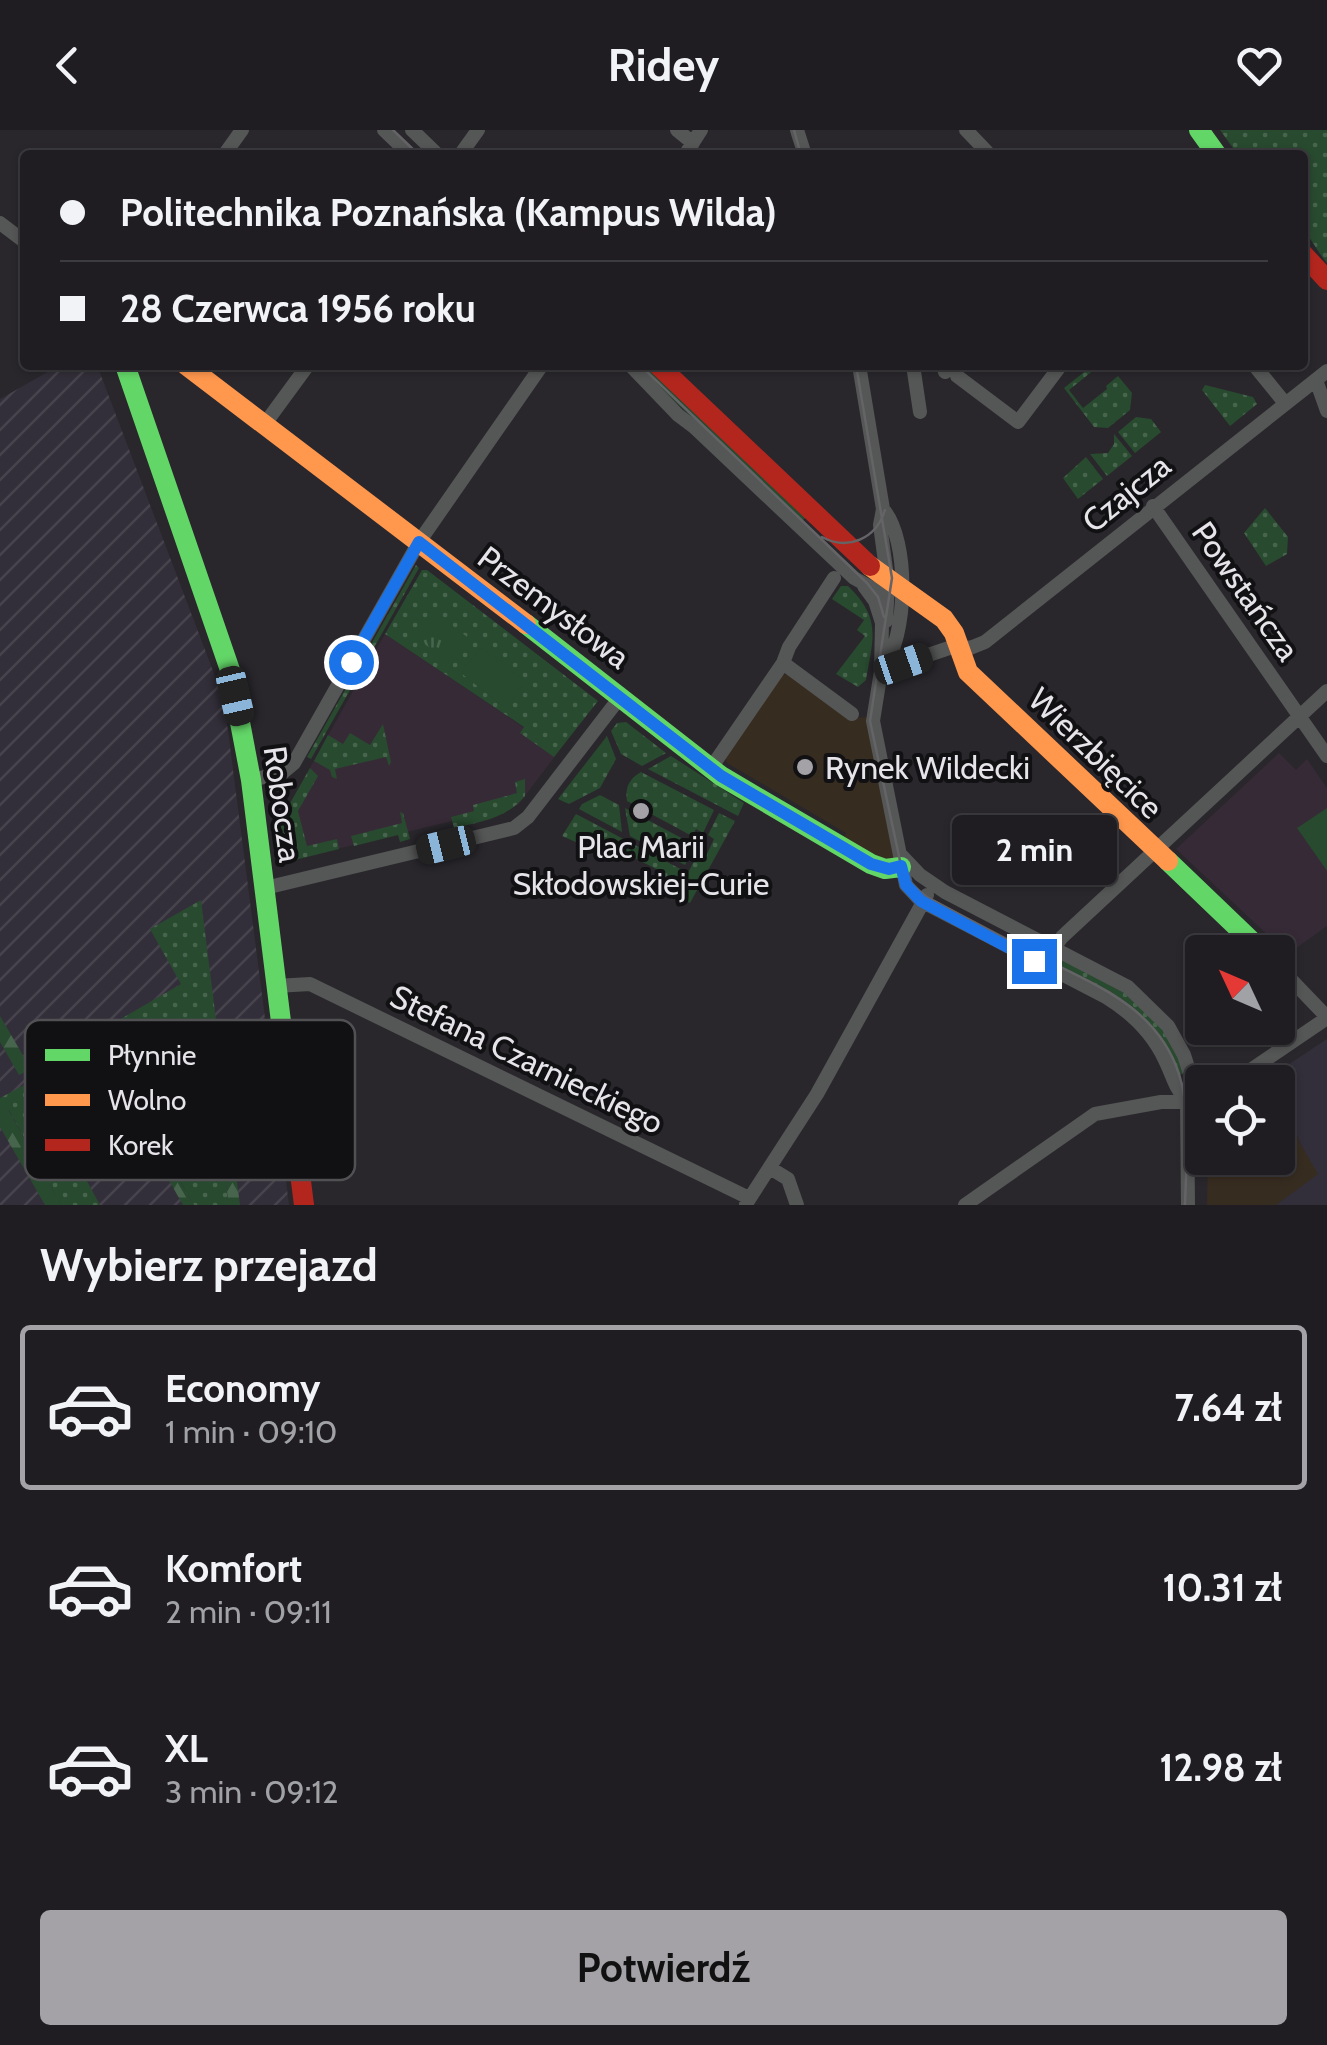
<!DOCTYPE html>
<html lang="pl">
<meta charset="utf-8">
<style>
:root{--surface:#1f1d21;--page:#2c2a2e;--text:#f1f3f6;--muted:#a1a2a5;--line:#3c3b3f;--accent:#a4a2a7}
body{margin:0;font-family:Cabin,sans-serif;background:var(--page);color:var(--text);height:100vh;display:flex;flex-direction:column;font-size:38px;white-space:nowrap}
*{box-sizing:border-box;margin:0}
p{font-size:32px;color:var(--muted)}
.icon{flex:none;width:55px;height:55px;fill:none;stroke:currentColor;stroke-width:2;stroke-linecap:round;stroke-linejoin:round}
.map{position:relative;height:1075px;overflow:hidden}
.details{display:flex;flex-direction:column;background:var(--surface);flex:1}
.details>*{flex:none}
.guide{position:absolute;left:20px;top:20px;width:1288px;height:220px;border-radius:10px;box-shadow:0 2px 8px #0004,0 0 0 2px var(--line);display:grid;align-content:center;height:220px;padding:0 40px;background:var(--surface)}
.needle{width:65px;rotate:314deg}
.buttons{position:absolute;left:1185px;top:805px;display:grid;gap:20px}
.buttons a{display:grid;place-items:center;width:110px;height:110px;border-radius:10px;background:var(--surface);box-shadow:0 2px 8px #0004,0 0 0 2px var(--line);font-size:50px}
.end{position:absolute;width:45px;height:45px;margin:-22px;border:12px solid #1a73e8;background:#fff;box-shadow:0 0 0 5px #fff}
.from{border-radius:50%}
.bubble{position:absolute;height:70px;border-radius:10px;background:var(--surface);box-shadow:0 2px 8px #0004,0 0 0 2px var(--line);font-size:32px;font-weight:800;line-height:70px;text-align:center}
.car{position:absolute;width:30px;height:60px;margin:-30px -15px;border-radius:12px;box-shadow:0 0 8px 2px #0007;background:linear-gradient(#222 24%,#8ab4d8 0 40%,#222 0 76%,#8ab4d8 0 86%,#222 0)}
.guide b{display:flex;align-items:center;gap:35px;height:95px;font-size:38px}
.guide b+b{border-top:2px solid var(--line)}
.guide i{width:25px;height:25px;background:var(--text)}
ul{padding:0;list-style:none}
li{display:flex;align-items:center;gap:30px;height:165px;margin:0 20px 15px;padding:0 20px;border:5px solid transparent;border-radius:10px}
li div{flex:1}
li b{display:block;font-size:38px}
li em{font-style:normal;font-weight:800}
li.selected{border-color:var(--accent)}
li>.icon{width:90px;height:90px;stroke-width:1.5}
h2{padding:0 40px;font-size:45px;line-height:120px}
.action{display:flex;gap:20px;margin-top:auto;padding:20px 40px}
.action a{flex:1;height:115px;border-radius:10px;background:var(--accent);color:#111;font-size:40px;font-weight:800;line-height:115px;text-align:center}
header{display:flex;justify-content:space-between;align-items:center;height:130px;padding:0 40px;background:var(--surface);font-size:45px;font-weight:800}
.map>svg:first-child{display:block}
.commercial{fill:#372c20}
.industrial{fill:url(#industrial-furrows)}
.education{fill:#362a36}
.built{fill:#332f3a}
.grass{fill:url(#grass-dots)}
.forest{fill:url(#forest-firs)}
.park{fill:url(#park-tufts)}
.pitch{fill:#284a2f}
.lines{fill:none;stroke-linecap:round;stroke-linejoin:round}
.street{stroke:#555656;stroke-width:14}
.fast{stroke:#63d668;stroke-width:20}
.slow{stroke:#ff974d;stroke-width:20}
.jam{stroke:#b3261e;stroke-width:20}
.tram{stroke:#646366;stroke-width:2.5}
.route{stroke:#1a73e8;stroke-width:12}
.poi-dot{fill:#a4a2a7;stroke:#111013;stroke-width:4}
.labels{text-anchor:middle;dominant-baseline:central;stroke-width:8;stroke-linejoin:round;paint-order:stroke}
.street-label{font-size:32px;fill:#e6e4e9;stroke:#111013}
.poi-label{font-size:32px;fill:#e6e4e9;stroke:#111013;text-anchor:start}
.key{fill:#111013;stroke:#515053;stroke-width:2.5}
.key-label{font-size:28px;fill:#e6e4e9}
</style>
<header><svg class="icon" aria-label="back" viewBox="0 0 24 24"><path d="M15 5l-7 7 7 7"/></svg>Ridey<svg class="icon" aria-label="heart" viewBox="0 0 24 24"><path d="M12 20l-8-8c-3-5 5-10 8-4 3-6 11-1 8 4z"/></svg></header>
<div class="map">
<svg width="1327" height="1075" viewBox="0 0 1327 1075">
<defs>
<pattern id="industrial-furrows" width="10" height="10" patternUnits="userSpaceOnUse" patternTransform="scale(2.5)"><rect width="10" height="10" fill="#332f3a"/><path d="M-1 1l2-2M0 10L10 0M9 11l2-2" fill="none" stroke="#47434d"/></pattern>
<pattern id="grass-dots" width="8" height="8" patternUnits="userSpaceOnUse" patternTransform="scale(2.5)"><rect width="8" height="8" fill="#284a2f"/><path d="M2 2h.1M6 6h.1" fill="none" stroke="#47644d" stroke-width="1.8" stroke-linecap="round"/></pattern>
<pattern id="forest-firs" width="22" height="20" patternUnits="userSpaceOnUse" patternTransform="scale(2.5)"><rect width="22" height="20" fill="#284a2f"/><path d="M5 1l3.5 6h-7zM16 11l3.5 6h-7z" fill="#47644d"/></pattern>
<pattern id="park-tufts" width="24" height="20" patternUnits="userSpaceOnUse" patternTransform="scale(2.5)"><rect width="24" height="20" fill="#284a2f"/><path d="M3 7l-1-3M5 7V3M7 7l1-3M15 17l-1-3M17 17v-4M19 17l1-3" fill="none" stroke="#47644d"/></pattern>
</defs>
<rect width="100%" height="100%" fill="#29272c"/>
<path class="commercial" d="M 788,544 L 856,588 L 867,587 L 896,731 L 887,732 L 844,708 L 846,703 L 727,633 L 725,626 L 781,545 Z
M 1274,944 L 1277,950 L 1300,1013 L 1319,1044 L 1276,1075 L 1207,1075 L 1208,1028 L 1278,1028 L 1278,952 L 1260,952 Z"/>
<path class="industrial" d="M 60,235 L 97,235 L 224,570 L 289,1075 L 0,1075 L 0,269 Z"/>
<path class="education" d="M 385,504 L 559,621 L 518,675 L 279,733 L 275,700 Z
M 1279,623 L 1296,640 L 1307,629 L 1327,658 L 1327,796 L 1288,824 L 1176,719 Z"/>
<path class="built" d="M 1327,909 L 1327,1075 L 1276,1075 L 1318,1044 L 1300,1013 L 1274,944 Z"/>
<path class="grass" d="M 1220,0 L 1327,0 L 1327,133 C 1317,121 1312,110 1303,99 L 1302,25 L 1238,25 Z
M 637,235 L 651,235 L 808,385 L 801,392 Z
M 1093,235 L 1100,235 L 1069,260 L 1083,278 L 1107,259 L 1106,256 L 1118,246 L 1132,263 L 1130,280 L 1108,298 L 1094,297 L 1064,258 Z
M 1205,255 L 1253,267 L 1257,274 L 1230,296 L 1202,260 Z
M 1136,287 L 1151,289 L 1161,302 L 1135,323 L 1118,302 Z
M 1114,304 L 1132,326 L 1107,346 L 1090,324 L 1108,323 L 1114,314 Z
M 1086,327 L 1103,349 L 1078,369 L 1063,348 Z
M 1265,378 L 1288,407 L 1287,424 L 1266,436 L 1244,403 Z
M 416,435 L 419,438 L 311,629 L 307,627 Z
M 422,440 L 427,440 L 598,571 L 554,627 L 520,603 L 524,597 L 385,504 Z
M 841,456 L 848,456 C 882,489 873,508 866,550 L 858,557 L 836,544 L 865,506 L 857,500 L 864,490 L 832,469 Z
M 626,592 L 666,623 L 642,636 L 621,624 L 611,601 L 617,593 Z
M 383,594 L 391,632 L 389,636 L 386,627 L 335,639 L 337,649 L 332,647 L 330,640 L 314,631 L 328,605 L 343,614 L 350,603 L 370,615 Z
M 607,606 L 616,629 L 600,658 L 569,674 L 558,669 Z
M 671,626 L 744,673 L 738,686 L 648,639 Z
M 310,638 L 318,646 L 298,681 L 307,716 L 337,709 L 339,719 L 279,734 L 275,700 Z
M 641,642 L 714,680 L 703,703 L 696,699 L 692,706 L 627,671 C 625,657 629,649 641,642 Z
M 525,649 L 525,666 C 507,688 480,692 454,698 L 451,687 L 474,681 L 473,675 L 517,663 L 515,652 Z
M 600,665 L 619,675 L 622,702 L 579,679 L 582,674 Z
M 625,678 L 689,712 L 686,718 L 692,722 L 685,735 L 630,706 Z
M 400,682 L 403,683 L 410,709 L 400,712 L 398,705 L 354,716 L 351,706 L 402,693 Z
M 719,683 L 735,691 L 690,773 L 679,768 L 682,762 L 672,757 L 669,762 L 658,757 L 664,743 L 617,719 L 612,728 L 562,706 L 576,684 L 688,743 L 697,725 L 705,728 L 714,709 L 708,705 Z
M 201,770 L 217,898 L 204,901 L 229,1075 L 194,1075 L 134,971 L 126,975 L 88,908 L 181,854 L 150,799 Z
M 1062,827 L 1122,859 L 1162,893 L 1188,942 L 1178,945 L 1157,905 L 1061,842 Z
M 71,930 L 87,957 L 50,984 L 100,1075 L 61,1075 L 9,980 L 0,984 L 0,968 Z"/>
<path class="forest" d="M 0,886 L 31,939 L 19,945 L 0,912 Z
M 217,898 L 240,1075 L 229,1075 L 204,900 Z
M 133,971 L 194,1075 L 183,1075 L 126,975 Z
M 8,979 L 61,1075 L 45,1075 L 0,997 L 0,984 Z"/>
<path class="park" d="M 432,480 L 471,510 L 452,535 L 413,505 Z"/>
<path class="pitch" d="M 481,517 L 525,552 L 505,578 L 461,543 Z
M 1327,678 L 1327,741 L 1297,698 Z"/>
<g class="lines">
<path class="street" d="M 384,0 L 410,25
M 412,0 L 438,25
M 677,0 L 693,13
M 797,0 L 805,25
M 966,0 L 990,25
M 224,25 L 242,0
M 460,25 L 478,0
M 685,25 L 701,0
M 0,93 L 25,112
M 630,235 L 678,285 L 694,297 L 854,448 L 872,458 L 901,460
M 859,235 L 883,379 L 880,395 L 888,454 L 886,491
M 913,235 L 920,282
M 943,235 L 945,242
M 1254,235 L 1284,272
M 957,246 L 1018,292 L 1061,235
M 1316,250 L 1327,281
M 264,295 L 308,235
M 1153,376 L 1327,626
M 864,456 L 875,471 L 882,493 L 881,541 L 873,591 L 906,755 L 921,771 L 1106,867 C 1132,883 1152,902 1165,930 C 1173,946 1175,959 1187,971
M 783,533 L 852,584
M 882,540 C 908,508 910,410 883,379
M 881,541 L 955,516 L 970,518 L 985,512 L 1327,241
M 711,638 L 783,533 L 789,517 L 834,448
M 251,650 L 282,643 L 294,633 L 419,412 L 542,235
M 902,726 L 920,745 L 945,762 L 1128,857 L 1168,896 L 1184,925 L 1193,953 L 1187,971 L 1188,1075
M 265,758 L 514,698 L 528,687 L 621,566
M 1052,827 L 1054,818 L 1062,807 L 1327,561
M 1278,836 L 1327,887
M 276,856 L 310,854 L 749,1068
M 1233,952 L 1327,888
M 770,1038 L 788,1049 L 797,1075
M 746,1074 L 817,964 L 927,765
M 965,1075 L 1095,984 L 1161,972 L 1202,971"/>
<path class="fast" d="M 1199,0 L 1217,25
M 125,235 L 230,540 L 251,650 L 286,932
M 526,494 L 721,646 L 871,734 L 885,739 L 901,737
M 1168,731 L 1263,822"/>
<path class="slow" d="M 186,235 L 526,494
M 870,436 L 944,489 L 954,503 L 968,542 L 1168,731"/>
<path class="jam" d="M 1302,123 L 1327,150
M 658,235 L 870,436
M 286,932 L 304,1075"/>
<path class="tram" d="M 393,0 L 419,25
M 794,0 L 801,25
M 640,235 L 867,453 L 878,467 L 884,487
M 856,235 L 892,448 L 870,591 L 902,740 L 913,756 L 927,767 C 963,786 999,806 1036,825 C 1093,854 1157,876 1179,944 C 1192,986 1186,1032 1185,1075
M 822,407 C 848,421 876,409 885,380"/>
</g>
<g class="lines">
<path class="route" d="M 351,532 L 419,412 L 721,646 L 871,734 L 889,739 L 901,736 L 906,755 L 921,771 L 1034,831"/>
</g>
<g class="poi-dot">
<circle cx="805" cy="637" r="10"/>
<circle cx="641" cy="681" r="10"/>
</g>
<g class="labels">
<g class="street-label">
<text transform="translate(1126 363) rotate(-39)">Czajcza</text>
<text transform="translate(1246 461) rotate(55)">Powstańcza</text>
<text transform="translate(554 477) rotate(37)">Przemysłowa</text>
<text transform="translate(1096 623) rotate(44)">Wierzbięcice</text>
<text transform="translate(283 674) rotate(82)">Robocza</text>
<text transform="translate(527 929) rotate(26)">Stefana Czarnieckiego</text>
</g>
<g class="poi-label">
<text x="825" y="637">Rynek Wildecki</text>
<text x="641" y="716" text-anchor="middle">Plac Marii<tspan x="641" dy="37">Skłodowskiej-Curie</tspan></text>
</g>
</g>
<rect x="25" y="890" width="330" height="160" rx="15" class="key"/>
<rect x="45" y="919" width="45" height="12" fill="#63d668"/>
<rect x="45" y="964" width="45" height="12" fill="#ff974d"/>
<rect x="45" y="1009" width="45" height="12" fill="#b3261e"/>
<g class="key-label">
<text x="108" y="935">Płynnie</text>
<text x="108" y="980">Wolno</text>
<text x="108" y="1025">Korek</text>
</g>
</svg>
<div class="buttons">
<a><svg class="needle" viewBox="-14 -14 28 28"><path d="M0-13l5 13h-10z" fill="#e53935"/><path d="M0 13l5-13h-10z" fill="#a1a2a5"/></svg></a>
<a><svg class="icon" aria-label="locate" viewBox="0 0 24 24"><circle cx="12" cy="12" r="6"/><path d="M12 2v4M12 18v4M2 12h4M18 12h4"/></svg></a>
</div>
<i class="end from" style="left:351px;top:532px"></i>
<i class="end" style="left:1034px;top:831px"></i>
<div class="bubble" style="left:952px;top:685px;width:165px">2 min</div>
<i class="car" style="left:903px;top:534px;rotate:71deg"></i>
<i class="car" style="left:235px;top:566px;rotate:167deg"></i>
<i class="car" style="left:446px;top:715px;rotate:256deg"></i>
<div class="guide">
<b><i class="from"></i>Politechnika Poznańska (Kampus Wilda)</b>
<b><i></i>28 Czerwca 1956 roku</b>
</div>
</div>
<section class="details">
<h2>Wybierz przejazd</h2>
<ul>
<li class="selected"><svg class="icon" aria-label="car" viewBox="0 0 24 24"><path d="M5 17H2v-5l4-1 3-4h7l3 4 3 1v5h-3M9 17h6M6 11h13"/><circle cx="7" cy="17" r="2"/><circle cx="17" cy="17" r="2"/></svg><div><b>Economy</b><p>1 min · 09:10</p></div><em>7.64 zł</em></li>
<li><svg class="icon" aria-label="car" viewBox="0 0 24 24"><path d="M5 17H2v-5l4-1 3-4h7l3 4 3 1v5h-3M9 17h6M6 11h13"/><circle cx="7" cy="17" r="2"/><circle cx="17" cy="17" r="2"/></svg><div><b>Komfort</b><p>2 min · 09:11</p></div><em>10.31 zł</em></li>
<li><svg class="icon" aria-label="car" viewBox="0 0 24 24"><path d="M5 17H2v-5l4-1 3-4h7l3 4 3 1v5h-3M9 17h6M6 11h13"/><circle cx="7" cy="17" r="2"/><circle cx="17" cy="17" r="2"/></svg><div><b>XL</b><p>3 min · 09:12</p></div><em>12.98 zł</em></li>
</ul>
<div class="action"><a>Potwierdź</a></div>
</section>
